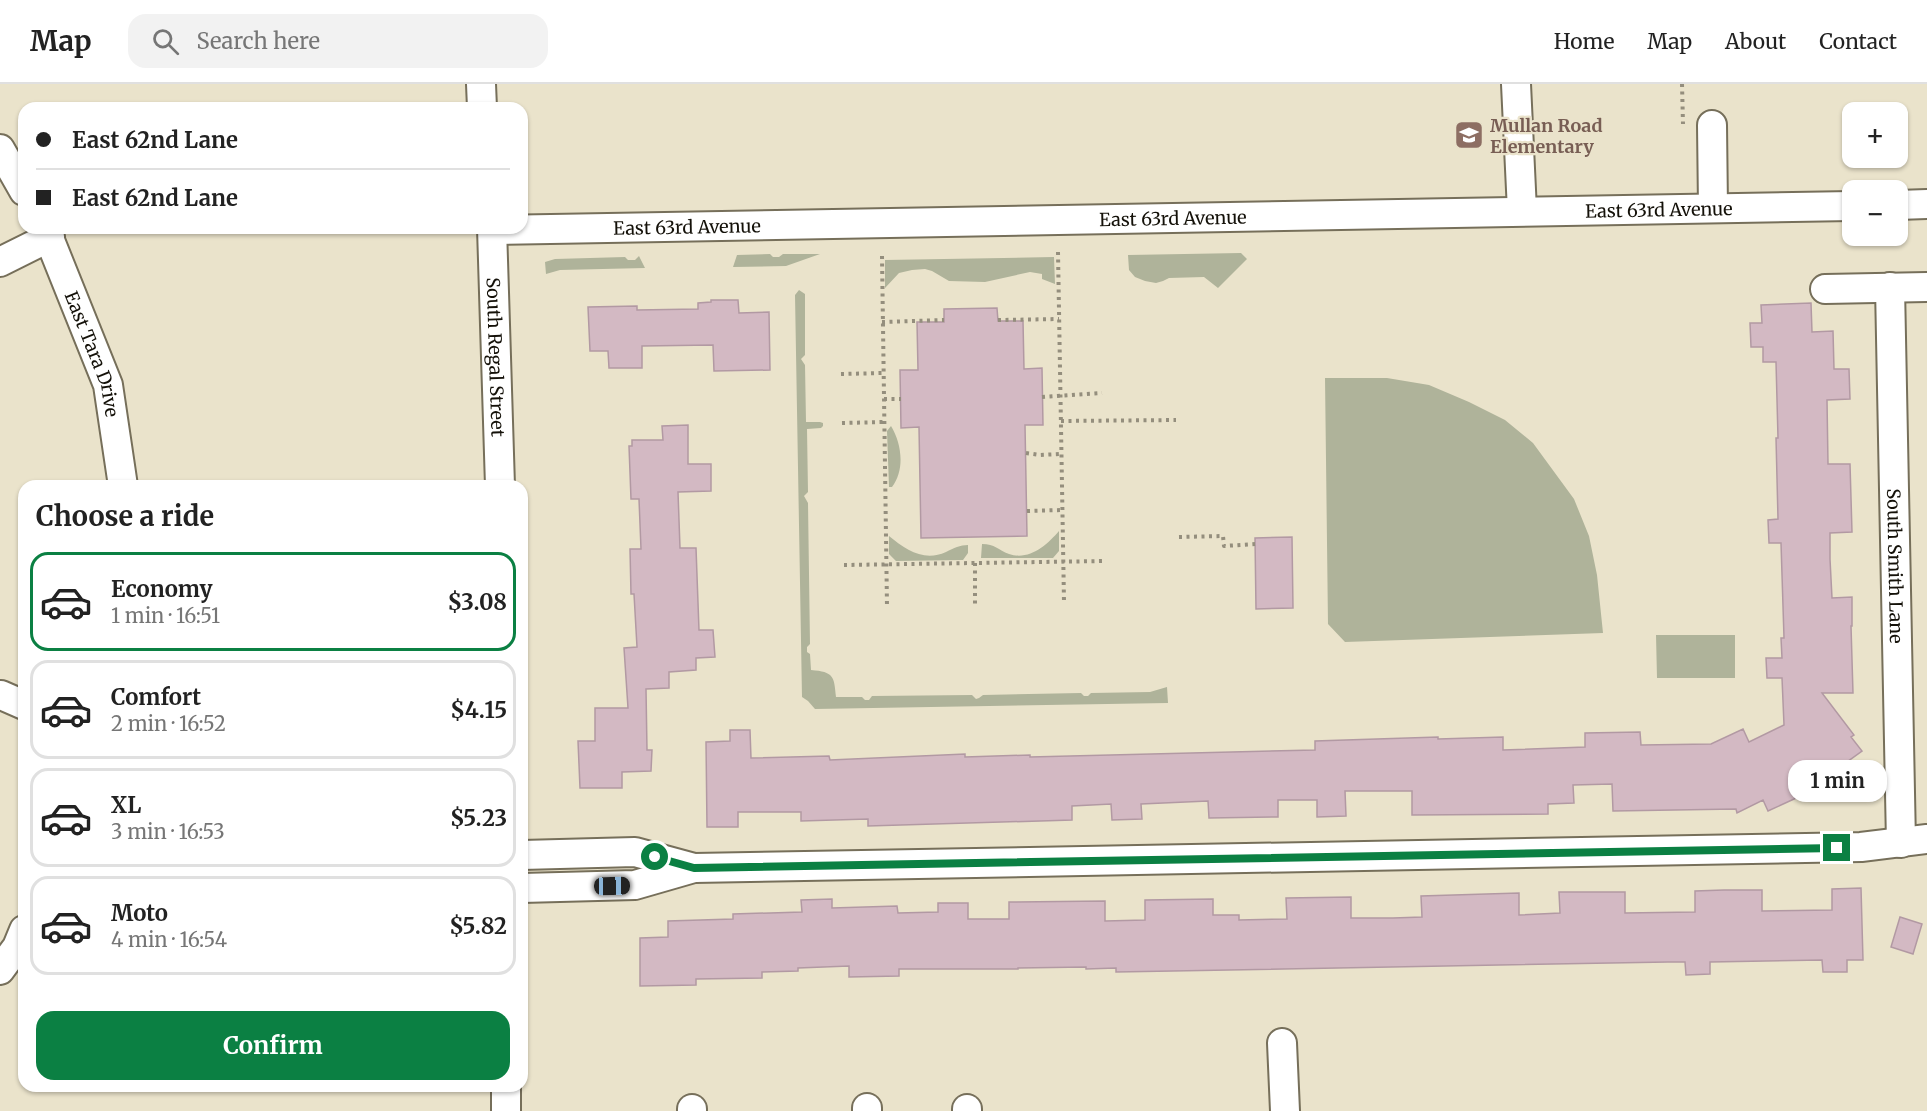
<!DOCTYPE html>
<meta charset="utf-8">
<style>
:root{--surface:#fff;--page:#f2f2f2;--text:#222;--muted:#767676;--line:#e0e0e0;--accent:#0b8043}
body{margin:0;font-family:Merriweather,serif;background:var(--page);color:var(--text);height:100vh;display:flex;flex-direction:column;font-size:22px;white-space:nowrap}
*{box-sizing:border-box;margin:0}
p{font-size:20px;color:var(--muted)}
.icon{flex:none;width:33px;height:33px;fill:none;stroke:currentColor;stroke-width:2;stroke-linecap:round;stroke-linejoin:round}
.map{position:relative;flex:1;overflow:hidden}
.panel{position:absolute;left:18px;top:396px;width:510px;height:612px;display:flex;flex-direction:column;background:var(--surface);border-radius:18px;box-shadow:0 2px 4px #0004}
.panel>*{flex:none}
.banner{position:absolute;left:18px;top:18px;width:510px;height:132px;border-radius:18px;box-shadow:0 2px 4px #0004;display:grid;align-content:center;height:132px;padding:0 18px;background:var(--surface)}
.fabs{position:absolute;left:1842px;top:18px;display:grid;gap:12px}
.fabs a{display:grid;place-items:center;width:66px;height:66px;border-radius:12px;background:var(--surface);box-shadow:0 2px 4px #0004;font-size:30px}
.end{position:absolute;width:27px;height:27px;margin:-14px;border:8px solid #0b8043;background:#fff;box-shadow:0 0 0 3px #fff}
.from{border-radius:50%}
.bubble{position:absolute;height:42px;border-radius:18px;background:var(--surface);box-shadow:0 2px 4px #0004;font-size:20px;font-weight:700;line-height:42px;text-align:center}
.car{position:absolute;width:18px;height:36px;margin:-18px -9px;border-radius:8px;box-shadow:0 0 4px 2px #0007;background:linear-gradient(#222 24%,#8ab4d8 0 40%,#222 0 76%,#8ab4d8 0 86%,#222 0)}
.banner b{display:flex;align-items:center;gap:21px;height:57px;font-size:22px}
.banner b+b{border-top:2px solid var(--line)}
.banner i{width:15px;height:15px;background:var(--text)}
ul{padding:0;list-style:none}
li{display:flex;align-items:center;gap:18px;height:99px;margin:0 12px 9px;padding:0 6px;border:3px solid var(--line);border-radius:18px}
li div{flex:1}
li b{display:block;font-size:22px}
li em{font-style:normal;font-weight:700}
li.active{border-color:var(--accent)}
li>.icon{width:54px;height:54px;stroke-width:1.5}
h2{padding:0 18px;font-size:27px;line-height:72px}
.button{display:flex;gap:12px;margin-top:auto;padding:12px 18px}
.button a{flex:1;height:69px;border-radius:18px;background:var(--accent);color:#fff;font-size:24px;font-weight:700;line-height:69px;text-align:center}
header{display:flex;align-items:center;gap:36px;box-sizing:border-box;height:84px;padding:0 30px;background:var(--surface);border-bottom:2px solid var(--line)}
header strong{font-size:28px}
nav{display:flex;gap:33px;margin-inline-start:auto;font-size:21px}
.search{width:420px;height:54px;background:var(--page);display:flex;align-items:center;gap:15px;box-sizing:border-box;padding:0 21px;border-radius:18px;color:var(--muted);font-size:22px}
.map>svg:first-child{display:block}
.green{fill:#afb39a}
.building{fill:#d3b9c3;stroke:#b299a3;stroke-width:1.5}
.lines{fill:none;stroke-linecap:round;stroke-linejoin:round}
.minor-casing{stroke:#766f5a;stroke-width:32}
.path{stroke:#948e7d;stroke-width:4;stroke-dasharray:3 4.5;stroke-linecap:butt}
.minor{stroke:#fff;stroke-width:28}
.route{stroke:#0b8043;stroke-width:8}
.labels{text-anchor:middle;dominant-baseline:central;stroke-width:4.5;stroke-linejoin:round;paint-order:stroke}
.education-label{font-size:18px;font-weight:bold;fill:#785e54;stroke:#eae3cb;text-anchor:start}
.street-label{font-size:18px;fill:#141109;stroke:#eae3cb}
</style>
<header>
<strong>Map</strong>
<div class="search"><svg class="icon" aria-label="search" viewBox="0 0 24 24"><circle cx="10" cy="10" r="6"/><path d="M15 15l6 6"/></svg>Search here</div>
<nav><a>Home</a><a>Map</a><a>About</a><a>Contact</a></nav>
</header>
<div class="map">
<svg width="1927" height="1027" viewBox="0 0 1927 1027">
<rect width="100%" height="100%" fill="#eae3cb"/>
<path class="green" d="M 1241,169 L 1247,175 L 1218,204 L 1204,193 L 1169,194 L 1163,197 L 1156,199 L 1145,197 L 1135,193 L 1129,186 L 1128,171 Z
M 770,170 L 773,173 L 779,173 L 783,170 L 820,170 L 786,182 L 733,183 L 737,171 Z
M 639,172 L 645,184 L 560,186 L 546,190 L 545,178 L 555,175 L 625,173 L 628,176 L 635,176 Z
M 1054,173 L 1055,200 L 1042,195 L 1042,190 L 1030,188 L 985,198 L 949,197 L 932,187 L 925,185 L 912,186 L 899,189 L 885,204 L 885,176 Z
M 799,206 L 805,210 L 805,271 L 801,275 L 805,281 L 806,338 L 820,338 L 823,339 L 823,342 L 821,344 L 807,345 L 808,408 L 804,412 L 808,419 L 810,560 L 807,563 L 807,568 L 810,570 L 811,586 C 834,588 834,592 836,613 L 862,613 L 865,616 L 869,616 L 872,612 L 972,611 L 976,615 L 979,614 L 983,611 L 1081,609 L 1084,612 L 1088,612 L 1091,609 L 1150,608 L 1167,603 L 1168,619 L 815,625 L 808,617 L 802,613 L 795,211 Z
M 1325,294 L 1387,294 L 1429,301 L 1469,318 L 1505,336 L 1533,359 L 1574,415 L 1589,452 L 1597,491 L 1603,549 L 1345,558 L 1328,540 Z
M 891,342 C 902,360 905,386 892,403 L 889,403 L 887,347 Z
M 1059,447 L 1059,467 L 1053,474 L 981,474 L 982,460 C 995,460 998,466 1009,470 C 1029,477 1047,461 1059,447 Z
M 889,452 C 906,466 924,478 946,468 C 954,464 960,461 968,461 L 968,469 L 963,476 L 896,477 L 889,470 Z
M 1656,551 L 1735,551 L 1735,594 L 1657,594 Z"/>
<path class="building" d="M 711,216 L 738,216 L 739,229 L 769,228 L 770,286 L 714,287 L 713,261 L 642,262 L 642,284 L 609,284 L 608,267 L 590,267 L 588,223 L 637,222 L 637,226 L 698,225 L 698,219 L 711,218 Z
M 1811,219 L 1812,248 L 1833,247 L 1834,285 L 1849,285 L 1850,315 L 1827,316 L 1828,380 L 1850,380 L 1852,448 L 1830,449 L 1830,475 L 1832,514 L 1852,513 L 1852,542 L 1851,542 L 1853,609 L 1822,609 L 1854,651 L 1851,653 L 1862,667 L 1840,683 L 1852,699 L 1827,717 L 1818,704 L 1768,727 L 1763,716 L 1737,729 L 1736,725 L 1613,727 L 1612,700 L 1573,701 L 1574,719 L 1548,720 L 1548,730 L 1412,731 L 1412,707 L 1345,707 L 1346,732 L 1317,733 L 1317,716 L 1278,716 L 1278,733 L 1209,734 L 1208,717 L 1141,720 L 1142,735 L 1112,736 L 1111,720 L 1072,722 L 1072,736 L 868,742 L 868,735 L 801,737 L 801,728 L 738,728 L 738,743 L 707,743 L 706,658 L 730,657 L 730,646 L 750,646 L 751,674 L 829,672 L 830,676 L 965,670 L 965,673 L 1030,671 L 1030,673 L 1315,666 L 1315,657 L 1438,653 L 1438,655 L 1503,653 L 1503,666 L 1585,663 L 1585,649 L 1640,648 L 1641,661 L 1711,660 L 1743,645 L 1749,658 L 1784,641 L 1782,594 L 1767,594 L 1766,574 L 1782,574 L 1781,554 L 1784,554 L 1781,459 L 1769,459 L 1768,436 L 1778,435 L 1776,354 L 1778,354 L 1776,278 L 1763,278 L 1763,263 L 1751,263 L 1750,239 L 1762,239 L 1761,221 Z
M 997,224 L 998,237 L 1023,237 L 1024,285 L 1042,284 L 1043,341 L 1025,341 L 1027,452 L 921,454 L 919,343 L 901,344 L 900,286 L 918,286 L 917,238 L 944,238 L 944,225 Z
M 688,341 L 688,380 L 711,380 L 711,407 L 678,408 L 680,464 L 696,464 L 699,546 L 713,546 L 715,573 L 696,574 L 696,586 L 669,588 L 669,604 L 646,605 L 647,666 L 652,666 L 651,687 L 622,688 L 622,704 L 580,704 L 578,657 L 595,657 L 595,624 L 628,624 L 624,564 L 637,563 L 634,510 L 631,510 L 630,465 L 641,465 L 639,415 L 631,415 L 629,362 L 632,362 L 632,356 L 663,356 L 662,342 Z
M 1292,453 L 1293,524 L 1256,525 L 1255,454 Z
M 1861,804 L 1863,876 L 1847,876 L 1847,888 L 1823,888 L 1822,876 L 1710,878 L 1710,890 L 1686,891 L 1685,878 L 1668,878 L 1116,888 L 1116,884 L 1086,885 L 1086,883 L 1018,884 L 1018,885 L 899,885 L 899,892 L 849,893 L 849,882 L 798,884 L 798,887 L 762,888 L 762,894 L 696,895 L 696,901 L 640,902 L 640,854 L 668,853 L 668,837 L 733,835 L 733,830 L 802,828 L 801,816 L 832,815 L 832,824 L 897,822 L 898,829 L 938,828 L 938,819 L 968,819 L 968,835 L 1009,835 L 1009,818 L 1105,817 L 1105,837 L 1145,836 L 1145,816 L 1213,815 L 1213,831 L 1239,831 L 1239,836 L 1287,835 L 1286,814 L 1351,813 L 1351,834 L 1393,834 L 1422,833 L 1421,812 L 1519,809 L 1519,831 L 1560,829 L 1559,808 L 1625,808 L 1625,829 L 1695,828 L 1695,807 L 1724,806 L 1762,806 L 1762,827 L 1832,826 L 1832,805 Z
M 1900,833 L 1922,840 L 1913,870 L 1891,863 Z"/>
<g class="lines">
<g class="minor-casing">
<g id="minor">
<path d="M 481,0 L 482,24"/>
<path d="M 1516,0 L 1522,127"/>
<path d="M 1712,41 L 1713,124"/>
<path d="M 0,65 L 24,107"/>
<path d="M 1898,121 L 1927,120"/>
<path id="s1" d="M 45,144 L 108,301 L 123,402"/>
<path id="s2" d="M 492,144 L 500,402"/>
<path id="s3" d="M 493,146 L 1852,122"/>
<path d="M 0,178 L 50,153"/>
<path id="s4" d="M 1890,203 L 1901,759"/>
<path d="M 1825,205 L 1927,203"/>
<path d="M 1,611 L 24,621"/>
<path d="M 522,771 L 635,768 L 694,784"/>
<path d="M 522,804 L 635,801 L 694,784 L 1861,763 L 1927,755"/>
<path d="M 0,886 L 17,863 L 24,846"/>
<path d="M 1282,959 L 1285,1027"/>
<path d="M 506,1002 L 506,1027"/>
<path d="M 867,1024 L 867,1027"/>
<path d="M 692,1025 L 692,1027"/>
<path d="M 967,1025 L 967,1027"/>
</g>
</g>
<path class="path" d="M 1682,0 L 1683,40
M 1058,168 L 1064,518
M 882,172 L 887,522
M 998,236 L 1059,235
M 882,238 L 944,236
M 841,290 L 883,289
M 1042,313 L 1102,309
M 884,315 L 901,315
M 1061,337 L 1176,336
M 842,339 L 884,338
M 1026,369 L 1040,371 L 1061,370
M 1027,427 L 1062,426
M 1179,453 L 1223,452 L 1224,462 L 1255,460
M 975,479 L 975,520
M 844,481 L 1105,477"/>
<use href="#minor" class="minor"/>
</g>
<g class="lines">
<path class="route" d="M 655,773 L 694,784 L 1837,764"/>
</g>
<defs>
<g id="school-square" transform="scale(1.5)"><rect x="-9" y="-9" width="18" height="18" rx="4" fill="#8d6e63" stroke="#eae3cb"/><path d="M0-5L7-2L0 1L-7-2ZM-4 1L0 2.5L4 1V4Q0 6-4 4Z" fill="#fff"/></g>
</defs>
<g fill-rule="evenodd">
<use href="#school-square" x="1469" y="51"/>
</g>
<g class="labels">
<g class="education-label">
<text x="1490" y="41">Mullan Road<tspan x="1490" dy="21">Elementary</tspan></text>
</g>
<g class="street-label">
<text stroke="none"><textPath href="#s3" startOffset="1166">East 63rd Avenue</textPath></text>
<text stroke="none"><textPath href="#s3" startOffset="680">East 63rd Avenue</textPath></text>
<text stroke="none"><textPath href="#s3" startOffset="194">East 63rd Avenue</textPath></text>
<text stroke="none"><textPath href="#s1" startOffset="135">East Tara Drive</textPath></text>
<text stroke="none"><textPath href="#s2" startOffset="129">South Regal Street</textPath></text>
<text stroke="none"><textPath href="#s4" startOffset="279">South Smith Lane</textPath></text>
</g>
</g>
</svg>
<div class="fabs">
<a>+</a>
<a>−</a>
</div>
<i class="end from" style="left:655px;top:773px"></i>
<i class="end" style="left:1837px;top:764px"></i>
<div class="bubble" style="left:1788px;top:676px;width:99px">1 min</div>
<i class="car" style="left:612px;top:802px;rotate:89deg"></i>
<div class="banner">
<b><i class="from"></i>East 62nd Lane</b>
<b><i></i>East 62nd Lane</b>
</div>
<section class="panel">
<h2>Choose a ride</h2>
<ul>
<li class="active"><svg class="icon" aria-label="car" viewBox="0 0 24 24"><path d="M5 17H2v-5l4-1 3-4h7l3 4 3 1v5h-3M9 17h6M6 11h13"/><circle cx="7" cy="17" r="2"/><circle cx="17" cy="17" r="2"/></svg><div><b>Economy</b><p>1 min · 16:51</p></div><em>$3.08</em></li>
<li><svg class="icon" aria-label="car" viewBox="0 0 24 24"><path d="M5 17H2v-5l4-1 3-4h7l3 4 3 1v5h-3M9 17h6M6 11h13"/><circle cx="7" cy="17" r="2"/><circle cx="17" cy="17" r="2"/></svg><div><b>Comfort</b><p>2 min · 16:52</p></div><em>$4.15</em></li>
<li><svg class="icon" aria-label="car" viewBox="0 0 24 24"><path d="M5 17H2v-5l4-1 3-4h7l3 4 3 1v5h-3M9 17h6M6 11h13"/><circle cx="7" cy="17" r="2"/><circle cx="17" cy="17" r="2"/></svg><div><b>XL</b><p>3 min · 16:53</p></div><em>$5.23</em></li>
<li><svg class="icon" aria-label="car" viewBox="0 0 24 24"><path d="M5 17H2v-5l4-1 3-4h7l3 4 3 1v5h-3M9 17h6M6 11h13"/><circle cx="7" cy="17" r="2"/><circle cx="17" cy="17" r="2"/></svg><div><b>Moto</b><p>4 min · 16:54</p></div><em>$5.82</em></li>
</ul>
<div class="button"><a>Confirm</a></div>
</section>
</div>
